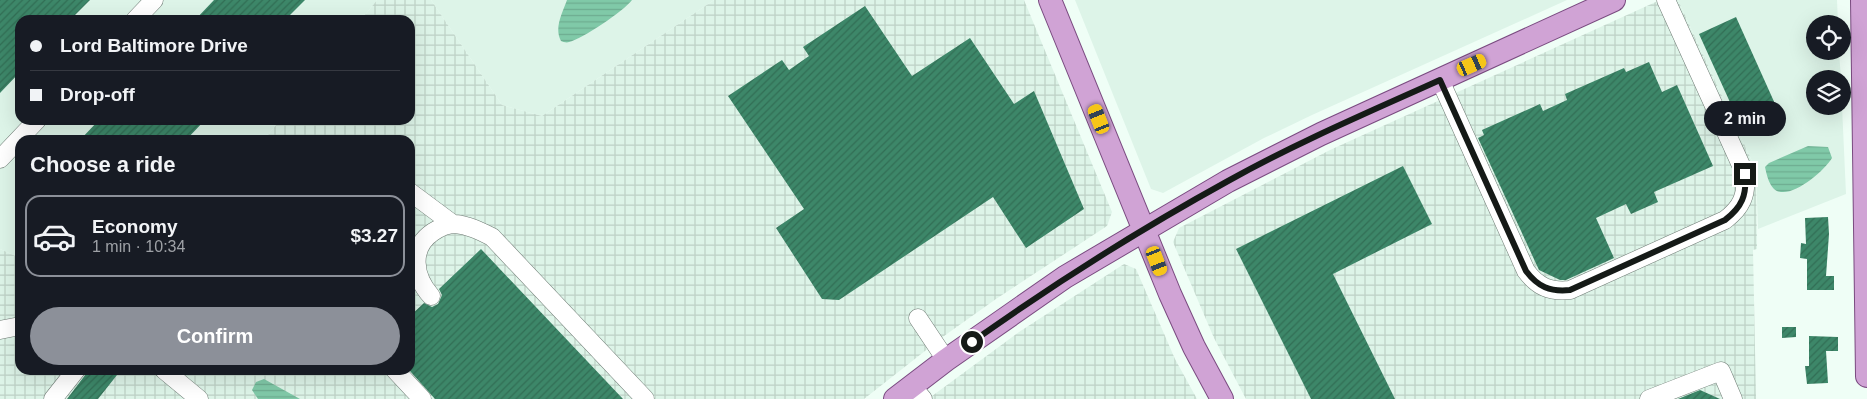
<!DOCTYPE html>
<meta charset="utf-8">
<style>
:root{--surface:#171b24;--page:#20242c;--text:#f1f3f6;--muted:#9ea1a6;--line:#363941;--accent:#8c9099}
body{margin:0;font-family:Helvetica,sans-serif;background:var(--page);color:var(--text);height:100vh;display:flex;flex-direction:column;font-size:19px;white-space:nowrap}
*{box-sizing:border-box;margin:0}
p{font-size:16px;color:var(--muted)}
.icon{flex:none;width:28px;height:28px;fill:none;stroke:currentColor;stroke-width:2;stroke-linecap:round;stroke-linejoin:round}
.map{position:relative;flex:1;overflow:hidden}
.details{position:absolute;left:15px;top:135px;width:400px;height:240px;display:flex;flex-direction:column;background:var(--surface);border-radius:15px;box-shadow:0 5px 20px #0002}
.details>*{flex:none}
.guide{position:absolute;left:15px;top:15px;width:400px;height:110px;border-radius:15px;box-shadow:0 5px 20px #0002;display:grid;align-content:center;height:110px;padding:0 15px;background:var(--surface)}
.controls{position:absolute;left:1806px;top:15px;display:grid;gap:10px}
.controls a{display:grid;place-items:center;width:45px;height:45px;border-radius:50%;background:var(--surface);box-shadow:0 5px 20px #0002;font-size:25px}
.end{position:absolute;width:22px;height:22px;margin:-11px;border:6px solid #151a17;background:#fff;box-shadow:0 0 0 2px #fff}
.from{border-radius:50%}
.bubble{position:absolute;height:35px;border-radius:18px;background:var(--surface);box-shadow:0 5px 20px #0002;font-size:16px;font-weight:600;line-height:35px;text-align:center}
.car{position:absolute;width:15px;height:30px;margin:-15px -8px;border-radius:6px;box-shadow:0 0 4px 1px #0007;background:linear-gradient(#f5c518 24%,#345 0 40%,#f5c518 0 76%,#345 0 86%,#f5c518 0)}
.guide b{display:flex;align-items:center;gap:18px;height:48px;font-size:19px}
.guide b+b{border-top:1px solid var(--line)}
.guide i{width:12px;height:12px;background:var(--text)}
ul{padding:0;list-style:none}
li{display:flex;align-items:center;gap:15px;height:82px;margin:0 10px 8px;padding:0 5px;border:2px solid transparent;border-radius:15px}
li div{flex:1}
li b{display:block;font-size:19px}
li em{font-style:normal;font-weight:600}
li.active{border-color:var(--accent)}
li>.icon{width:45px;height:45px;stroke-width:1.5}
h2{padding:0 15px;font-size:22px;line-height:60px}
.cta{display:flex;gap:10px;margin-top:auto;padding:10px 15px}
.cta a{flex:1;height:58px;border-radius:30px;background:var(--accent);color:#fff;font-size:20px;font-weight:600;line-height:58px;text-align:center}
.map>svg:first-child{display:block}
.built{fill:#ddf4e8}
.industrial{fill:url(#industrial-grid)}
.water{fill:url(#water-rules)}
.building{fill:url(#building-hatch)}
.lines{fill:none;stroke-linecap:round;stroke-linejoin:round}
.minor-casing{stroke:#6f7c75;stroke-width:19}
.major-casing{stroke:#7a4b80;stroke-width:24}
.minor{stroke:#fff;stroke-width:18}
.major{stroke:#d0a3d5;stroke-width:22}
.route{stroke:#151a17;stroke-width:6}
</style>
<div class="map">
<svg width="1867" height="399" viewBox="0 0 1867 399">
<defs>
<pattern id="industrial-grid" width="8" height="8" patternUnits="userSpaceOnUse" patternTransform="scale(1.25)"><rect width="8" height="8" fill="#ddf4e8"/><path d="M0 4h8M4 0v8" fill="none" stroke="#bdd1c6"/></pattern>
<pattern id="water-rules" width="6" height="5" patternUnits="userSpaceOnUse" patternTransform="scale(1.25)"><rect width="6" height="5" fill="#80c9a8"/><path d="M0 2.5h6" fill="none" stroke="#6eac90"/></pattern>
<pattern id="building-hatch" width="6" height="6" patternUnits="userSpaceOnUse" patternTransform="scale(1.25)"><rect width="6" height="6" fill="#3d8769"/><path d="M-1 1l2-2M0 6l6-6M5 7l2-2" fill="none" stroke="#326e55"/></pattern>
</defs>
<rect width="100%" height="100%" fill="#effef6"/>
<path class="built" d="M 0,0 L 377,0 L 361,20 L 20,20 L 20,120 L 280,120 L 264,140 L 20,140 L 20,258 L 0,249 Z
M 431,0 L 714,0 L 542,116 L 502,105 Z
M 1075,0 L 1567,0 L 1312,115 L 1264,138 L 1163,193 L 1151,189 Z
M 1678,0 L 1837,0 L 1838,24 L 1815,24 L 1815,51 L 1839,51 L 1841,79 L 1815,79 L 1815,106 L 1842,106 L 1846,194 L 1758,229 L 1756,170 Z"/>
<path class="industrial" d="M 377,0 L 431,0 L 502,105 L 542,116 L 714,0 L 1024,0 L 1112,212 L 1107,226 L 996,299 L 944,336 L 864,399 L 0,399 L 0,249 L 20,258 L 20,370 L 410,370 L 410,140 L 264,140 L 280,120 L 410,120 L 410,20 L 361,20 Z
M 1660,0 L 1678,0 L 1756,170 L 1757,249 L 1753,250 L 1756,399 L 1246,399 L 1214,338 L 1173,242 L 1179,228 L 1330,150 Z
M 1124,264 L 1136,269 L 1175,359 L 1197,399 L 928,399 L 1019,332 Z"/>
<path class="water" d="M 567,0 L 632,0 C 624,11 582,39 569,42 C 567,43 563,42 561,41 C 554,28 562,14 567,0 Z
M 1808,146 L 1828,147 L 1832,158 C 1824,171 1797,194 1781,192 C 1770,191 1767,176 1765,167 L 1769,163 Z
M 264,379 L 300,399 L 258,399 L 252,390 L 256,382 Z"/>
<path class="building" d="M 0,0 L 90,0 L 70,20 L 20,20 L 20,72 L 0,93 Z
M 214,0 L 305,0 L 285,20 L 195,20 Z
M 865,6 L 912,76 L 970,38 L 1014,104 L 1034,91 L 1084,209 L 1026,248 L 993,197 L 839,300 L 822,299 L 776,228 L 804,209 L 728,96 L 782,60 L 789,70 L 809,56 L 803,47 Z
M 1736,17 L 1776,106 L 1739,122 L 1699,34 Z
M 1649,62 L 1662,92 L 1677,85 L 1713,166 L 1654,192 L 1658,202 L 1631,214 L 1626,204 L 1596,218 L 1614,258 L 1566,280 L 1560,280 L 1539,270 L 1478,138 L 1484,135 L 1482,130 L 1540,104 L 1543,111 L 1567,100 L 1565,94 L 1624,68 L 1626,72 Z
M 99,120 L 205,120 L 186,140 L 80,140 Z
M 1403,166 L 1432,224 L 1333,274 L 1395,399 L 1311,399 L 1236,249 Z
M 1828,217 L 1829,234 L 1826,276 L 1834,276 L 1834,290 L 1807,290 L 1807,259 L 1800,258 L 1801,243 L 1806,244 L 1805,218 Z
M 481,249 L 623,399 L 435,399 L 410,371 L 410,316 L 424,303 L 432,307 L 438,304 L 442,295 L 439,289 Z
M 1782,327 L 1796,327 L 1796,337 L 1782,338 Z
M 1809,336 L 1838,337 L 1838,351 L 1826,351 L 1828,383 L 1807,384 L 1805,366 L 1809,366 Z
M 89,370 L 111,370 L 117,375 L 98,399 L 67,399 Z
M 1700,390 L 1720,399 L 1678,399 Z"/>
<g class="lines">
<g class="minor-casing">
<path id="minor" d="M 135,20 L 154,0
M 1440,80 L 1526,271 C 1538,287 1550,292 1570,290 L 1725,220 C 1742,207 1747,195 1745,174 L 1666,0
M 0,159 L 37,120
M 410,192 L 453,224
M 431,296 C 414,277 409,248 433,232 C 439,228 447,224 455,224 C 468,225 480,231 492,237 L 645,399
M 918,318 L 946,360
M 0,330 L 20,326
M 164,370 L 199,399
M 395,370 L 422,399
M 912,386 L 923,399
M 53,399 L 76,370
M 1649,399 L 1721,371 L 1733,399"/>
</g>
<g class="major-casing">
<path id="major" d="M 1050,0 L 1170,294 L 1194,347 L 1222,399
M 1862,0 L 1867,376
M 895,399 L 946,360 L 1065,277 L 1228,181 L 1321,134 L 1614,0"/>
</g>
<use href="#minor" class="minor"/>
<use href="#major" class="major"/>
</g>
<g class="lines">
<path class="route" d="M 972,342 C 1055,283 1139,230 1228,181 C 1296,143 1369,112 1440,80 L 1526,271 C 1538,287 1550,292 1570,290 L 1725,220 C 1742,207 1747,195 1745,174"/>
</g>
</svg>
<div class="controls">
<a><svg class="icon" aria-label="locate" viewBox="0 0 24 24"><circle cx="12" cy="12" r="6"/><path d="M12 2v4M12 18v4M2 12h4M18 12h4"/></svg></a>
<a><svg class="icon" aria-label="layers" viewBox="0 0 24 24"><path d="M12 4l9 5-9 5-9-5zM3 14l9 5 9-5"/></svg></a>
</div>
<i class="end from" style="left:972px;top:342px"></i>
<i class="end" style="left:1745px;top:174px"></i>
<div class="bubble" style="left:1704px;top:101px;width:82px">2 min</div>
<i class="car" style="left:1472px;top:65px;rotate:66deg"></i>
<i class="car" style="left:1099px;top:119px;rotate:338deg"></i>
<i class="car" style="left:1157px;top:261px;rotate:159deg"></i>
<div class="guide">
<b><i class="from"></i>Lord Baltimore Drive</b>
<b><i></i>Drop-off</b>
</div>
<section class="details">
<h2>Choose a ride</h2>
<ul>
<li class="active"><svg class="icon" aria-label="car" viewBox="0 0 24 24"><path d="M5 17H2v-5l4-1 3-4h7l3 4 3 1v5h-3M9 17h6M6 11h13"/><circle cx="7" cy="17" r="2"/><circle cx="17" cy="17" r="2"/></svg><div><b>Economy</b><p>1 min · 10:34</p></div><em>$3.27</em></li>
</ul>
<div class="cta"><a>Confirm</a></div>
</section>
</div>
